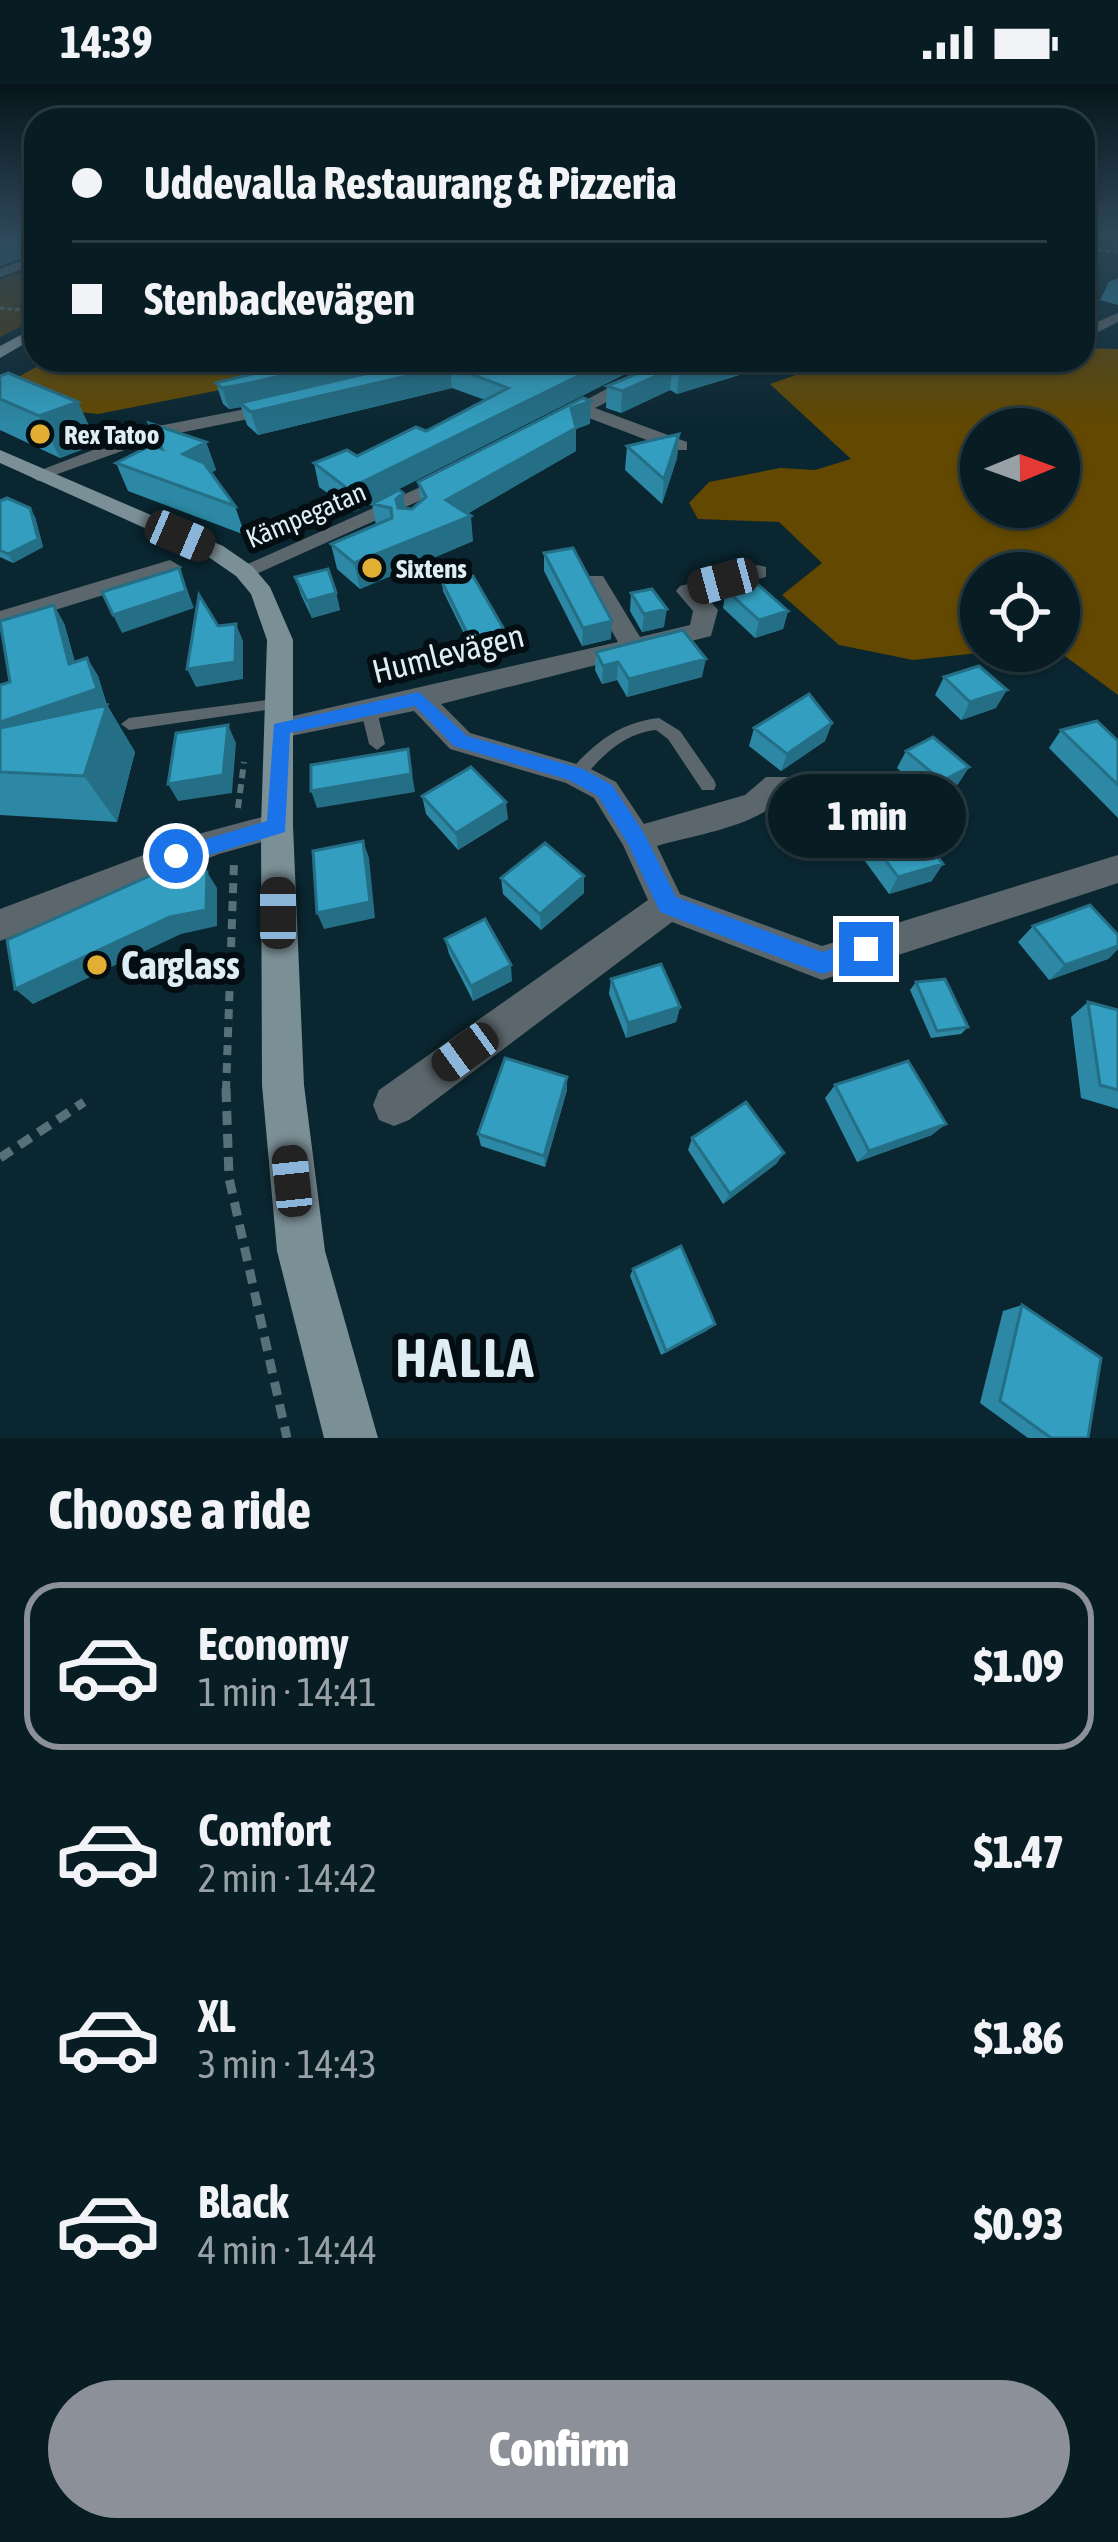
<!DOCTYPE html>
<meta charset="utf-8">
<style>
:root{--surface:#081c24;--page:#162931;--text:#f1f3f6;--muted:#98a1a6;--line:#293a41;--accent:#8c9099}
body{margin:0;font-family:"Asap Condensed",sans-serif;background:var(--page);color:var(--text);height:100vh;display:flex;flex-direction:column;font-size:45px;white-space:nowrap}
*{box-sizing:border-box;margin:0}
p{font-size:39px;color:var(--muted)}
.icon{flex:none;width:66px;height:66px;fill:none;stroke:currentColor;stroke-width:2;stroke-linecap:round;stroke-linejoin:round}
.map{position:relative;height:1354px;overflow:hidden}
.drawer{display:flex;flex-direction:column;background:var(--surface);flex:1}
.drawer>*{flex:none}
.top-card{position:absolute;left:24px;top:24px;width:1071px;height:264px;border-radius:36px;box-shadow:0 3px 9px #0004,0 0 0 3px var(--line);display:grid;align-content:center;height:264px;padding:0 48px;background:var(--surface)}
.needle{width:78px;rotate:89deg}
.buttons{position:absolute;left:960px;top:324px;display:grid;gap:24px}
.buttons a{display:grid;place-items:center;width:120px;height:120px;border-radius:50%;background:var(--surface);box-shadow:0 3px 9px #0004,0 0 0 3px var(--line);font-size:60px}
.end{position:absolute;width:54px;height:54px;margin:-27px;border:15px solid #1a73e8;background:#fff;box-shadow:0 0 0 6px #fff}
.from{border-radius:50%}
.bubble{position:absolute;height:84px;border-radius:42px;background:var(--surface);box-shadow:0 3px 9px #0004,0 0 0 3px var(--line);font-size:39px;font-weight:800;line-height:84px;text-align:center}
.car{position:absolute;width:36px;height:72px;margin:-36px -18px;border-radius:15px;box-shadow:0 0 9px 3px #0007;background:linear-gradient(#222 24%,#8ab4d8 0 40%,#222 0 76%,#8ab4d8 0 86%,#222 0)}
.top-card b{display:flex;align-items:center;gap:42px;height:114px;font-size:45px}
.top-card b+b{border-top:3px solid var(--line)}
.top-card i{width:30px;height:30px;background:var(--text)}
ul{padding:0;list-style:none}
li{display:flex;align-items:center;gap:36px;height:168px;margin:0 24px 18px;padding:0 24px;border:6px solid transparent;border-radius:36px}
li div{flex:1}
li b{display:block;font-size:45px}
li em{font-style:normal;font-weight:800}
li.selected{border-color:var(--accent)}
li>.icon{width:108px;height:108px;stroke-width:1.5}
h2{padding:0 48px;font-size:54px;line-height:144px}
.cta{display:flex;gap:24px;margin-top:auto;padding:24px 48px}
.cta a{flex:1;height:138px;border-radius:72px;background:var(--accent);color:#fff;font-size:48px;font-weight:800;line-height:138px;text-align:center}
.status{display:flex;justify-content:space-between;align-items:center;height:84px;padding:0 60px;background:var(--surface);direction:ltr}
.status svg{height:33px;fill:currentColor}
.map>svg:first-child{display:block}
.green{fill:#4c3a11}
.forest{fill:#624801;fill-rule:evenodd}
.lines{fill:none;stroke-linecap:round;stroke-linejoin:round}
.path-far3{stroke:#587078;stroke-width:3;stroke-dasharray:4.5 3;stroke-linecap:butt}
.path-far2{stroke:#587078;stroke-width:6;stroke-dasharray:9 6;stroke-linecap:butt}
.path-far1{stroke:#587078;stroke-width:8;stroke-dasharray:10 8;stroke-linecap:butt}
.path{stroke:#587078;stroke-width:9;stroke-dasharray:14 9;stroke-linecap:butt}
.lane{fill:#5b676c;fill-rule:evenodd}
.street{fill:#5b676c;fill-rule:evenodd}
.secondary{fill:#7b8f96;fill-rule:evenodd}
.wall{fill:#2c88a4}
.shaded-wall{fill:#246f86}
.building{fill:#339ebf;stroke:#246f86;stroke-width:3}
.route{fill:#1a73e8}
.poi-dot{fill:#e2af34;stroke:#040e12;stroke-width:4.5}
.labels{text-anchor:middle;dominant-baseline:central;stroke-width:12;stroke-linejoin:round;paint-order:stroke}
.far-poi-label{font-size:27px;font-weight:bold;fill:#deeef4;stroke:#040e12;text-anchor:start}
.far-street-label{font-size:27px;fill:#deeef4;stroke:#040e12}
.street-label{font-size:33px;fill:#deeef4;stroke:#040e12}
.near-poi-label{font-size:39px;font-weight:bold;fill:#deeef4;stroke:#040e12;text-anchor:start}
.near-district-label{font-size:54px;font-weight:bold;letter-spacing:3px;fill:#deeef4;stroke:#040e12}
</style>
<div class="status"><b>14:39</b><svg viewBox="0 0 49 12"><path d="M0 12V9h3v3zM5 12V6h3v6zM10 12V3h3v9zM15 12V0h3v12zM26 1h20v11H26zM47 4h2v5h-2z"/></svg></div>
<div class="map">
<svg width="1118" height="1354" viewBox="0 0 1118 1354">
<rect width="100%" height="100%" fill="#0a2630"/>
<path class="green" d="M 14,190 L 36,192 L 36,235 L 0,253 L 0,196 Z"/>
<path class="forest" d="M 1083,264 L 1118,265 L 1118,611 L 1058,567 L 1059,489 L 981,489 L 981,567 L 997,567 L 913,576 L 839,561 L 782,511 L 822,479 L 779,438 L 698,435 L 689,419 L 709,398 L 780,384 L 815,386 L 851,375 L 770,300 L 839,276 L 1083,276 ZM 981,345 L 1059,345 L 1059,423 L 981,423 Z
M 49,276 L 373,276 L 98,330 L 33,323 L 9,298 Z"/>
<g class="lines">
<path class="path-far3" d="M 1097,150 L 1115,157 L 1115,168
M 1083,165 L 1118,168
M 0,224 L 32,227"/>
<path class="path-far2" d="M 238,724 L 244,678"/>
<path class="path-far1" d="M 226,1007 L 234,779"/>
<path class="path" d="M 226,1004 L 229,1094 L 287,1354
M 0,1074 L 84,1018"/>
<path class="lane" d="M 282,614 L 290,619 L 287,623 L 129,646 L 121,640 L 129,634 Z
M 369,622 L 377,627 L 385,660 L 377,666 L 369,660 L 361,627 Z
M 659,634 L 680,647 L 714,696 L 716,701 L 714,706 L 702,706 L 668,655 L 656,646 C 624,649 602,672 582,695 L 570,695 L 568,691 L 570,687 C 595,658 621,638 659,634 Z"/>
<path class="street" d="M 36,172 L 36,180 L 0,193 L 0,185 Z
M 1118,229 L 1118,238 L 1094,250 L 1092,256 L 1083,257 L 1083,244 Z
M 688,276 L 713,276 L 640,301 L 595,324 L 687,358 L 687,366 L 673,366 L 581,331 L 557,342 L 548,337 L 628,293 Z
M 282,318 L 288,319 L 288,327 L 164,352 L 38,397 L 28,391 L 153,343 Z
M 452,389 L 462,395 L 459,399 L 252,492 L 236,492 L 232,487 Z
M 170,476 L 182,483 L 178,488 L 0,543 L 0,527 Z
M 758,481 L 766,483 L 766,493 L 704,510 L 718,526 L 711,552 L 441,620 L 470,649 L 587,683 L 616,698 L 644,740 L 745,711 L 766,693 L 788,693 L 792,701 C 769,742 700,749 657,762 L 680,810 L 822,862 L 1118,771 L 1118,799 L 822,896 L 672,838 L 409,1036 L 394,1042 L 379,1036 L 373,1021 L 379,1006 L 648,816 L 623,761 L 594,714 L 566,699 L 450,665 L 414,627 L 281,654 L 271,651 L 267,644 L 271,637 L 618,558 L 583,497 L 587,492 L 603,492 L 640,553 L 690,541 L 693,527 L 676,507 L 680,502 Z
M 277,729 L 288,733 L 293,742 L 288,751 L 219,770 L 0,857 L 0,825 L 202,749 Z"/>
<path class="secondary" d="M 36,243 L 36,253 L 0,274 L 0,262 Z
M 0,366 L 223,462 L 252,482 L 270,503 L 293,556 L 293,742 L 304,1001 L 325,1167 L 378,1354 L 324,1354 L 277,1167 L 262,1001 L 261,742 L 267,556 L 251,510 L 236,492 L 207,472 L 0,379 Z"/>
</g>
<path class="wall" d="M 1118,194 L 1118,221 L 1100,216 L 1109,198 Z
M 307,276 L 782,278 L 677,310 L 670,306 L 621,329 L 606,324 L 607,302 L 666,278 L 627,289 L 354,428 L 319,403 L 314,379 L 357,372 L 426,347 L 485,316 L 452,304 L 258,351 L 247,341 L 241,323 L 229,325 L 223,320 L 216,299 Z
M 0,292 L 78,318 L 97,360 L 60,374 L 0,346 Z
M 149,339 L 206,358 L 216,386 L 211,388 L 235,422 L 245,451 L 128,407 L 116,379 L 159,364 Z
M 590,340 L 576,345 L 576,367 L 467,430 L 473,457 L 360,505 L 337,485 L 331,460 L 376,441 L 372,420 L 412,425 L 421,418 L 418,398 Z
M 679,350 L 677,374 L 662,420 L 625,386 L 627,362 Z
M 0,417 L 35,433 L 43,463 L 13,479 L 0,473 Z
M 544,469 L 611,555 L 582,562 L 544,487 Z
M 295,493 L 336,509 L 340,526 L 312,534 L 301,511 Z
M 442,498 L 506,549 L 506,558 L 471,564 L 443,507 Z
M 726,506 L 788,527 L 783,545 L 755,554 L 723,524 Z
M 631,509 L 664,543 L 642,548 L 630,527 Z
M 64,539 L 75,578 L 87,574 L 98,592 L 107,621 L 135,668 L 117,738 L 0,731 L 0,601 L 10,598 Z
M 596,568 L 702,593 L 627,613 L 617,596 L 602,600 L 595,586 Z
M 944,593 L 996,624 L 961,636 L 935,611 Z
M 832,639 L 825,657 L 781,687 L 749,662 L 754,644 Z
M 1061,646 L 1118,657 L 1118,734 L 1049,664 Z
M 906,667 L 969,683 L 958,700 L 932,715 L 897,684 Z
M 422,712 L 508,735 L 458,766 L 426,730 Z
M 854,734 L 932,797 L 889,810 L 846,751 Z
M 501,794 L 584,809 L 541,846 L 503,810 Z
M 1033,842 L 1118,851 L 1118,865 L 1108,875 L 1049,896 L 1018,858 Z
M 445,855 L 512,897 L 473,917 L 449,870 Z
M 611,895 L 680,923 L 676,938 L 626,954 L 609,910 Z
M 916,898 L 968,943 L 961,950 L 931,954 L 910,906 Z
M 1088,918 L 1118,926 L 1118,1025 L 1081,1014 L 1071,933 Z
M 835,1001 L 932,1051 L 857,1078 L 825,1014 Z
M 567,1006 L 545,1083 L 481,1062 L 478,1050 Z
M 692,1054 L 784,1069 L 776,1080 L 723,1120 L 688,1066 Z
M 633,1185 L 708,1246 L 661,1271 L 630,1192 Z
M 1022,1221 L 1088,1354 L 1028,1354 L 980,1319 L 1003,1227 Z"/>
<path class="shaded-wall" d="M 36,154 L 36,168 L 0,182 L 0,166 Z
M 352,276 L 447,276 L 240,319 L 241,323 L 229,325 L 222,304 Z
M 611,276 L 671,276 L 627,289 L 354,428 L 348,405 Z
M 722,276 L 782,276 L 677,310 L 679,288 Z
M 450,282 L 452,304 L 258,351 L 251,328 Z
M 672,285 L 670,306 L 621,329 L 622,307 Z
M 591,317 L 590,340 L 576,345 L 576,367 L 449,440 L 446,416 L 571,324 Z
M 78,318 L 97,360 L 60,374 L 39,332 Z
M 679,350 L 677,374 L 662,420 L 664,395 Z
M 206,358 L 216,386 L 193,398 L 183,370 Z
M 403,409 L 407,434 L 400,440 L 396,415 Z
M 30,424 L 35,433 L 43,463 L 13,479 L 8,470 Z
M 471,432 L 473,457 L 360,505 L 354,479 Z
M 179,484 L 194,524 L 122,549 L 113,531 Z
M 336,509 L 340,526 L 312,534 L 307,517 Z
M 54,521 L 64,539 L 80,597 L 69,580 Z
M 667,525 L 664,543 L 642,548 L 644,530 Z
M 788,527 L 783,545 L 755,554 L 759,536 Z
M 612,537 L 611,555 L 582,562 L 583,544 Z
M 236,540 L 243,557 L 243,595 L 196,603 L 187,585 Z
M 506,549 L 506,558 L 471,564 L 470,555 Z
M 87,574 L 98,592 L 107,622 L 135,668 L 117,738 L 84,692 L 0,653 L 0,638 Z
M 706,575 L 702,593 L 627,613 L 629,595 Z
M 618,578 L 617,596 L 602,600 L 603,582 Z
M 1007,606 L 996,624 L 961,636 L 970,618 Z
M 832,639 L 825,657 L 781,687 L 787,670 Z
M 228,641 L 236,659 L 232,709 L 178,717 L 168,700 Z
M 408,665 L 415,708 L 317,724 L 311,707 Z
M 969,683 L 958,700 L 932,715 L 942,697 Z
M 506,718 L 508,735 L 458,766 L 456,749 Z
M 363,757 L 369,774 L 375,834 L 324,845 L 317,829 Z
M 943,780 L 932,797 L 889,810 L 898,793 Z
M 207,788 L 217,804 L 217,842 L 181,850 L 33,920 L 15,905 Z
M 584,792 L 584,809 L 541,846 L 540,830 Z
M 1118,862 L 1118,865 L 1108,875 L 1049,896 L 1065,881 Z
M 511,881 L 512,897 L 473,917 L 471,902 Z
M 680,923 L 676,938 L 626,954 L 628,939 Z
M 567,993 L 567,1006 L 545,1083 L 544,1072 Z
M 946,1040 L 932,1051 L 857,1078 L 869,1067 Z
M 784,1069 L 776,1080 L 723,1120 L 730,1110 Z"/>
<path class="building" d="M 0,150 L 36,150 L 36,154 L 0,166 Z
M 307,276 L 352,276 L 245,300 L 222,304 L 216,299 Z
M 425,276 L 611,276 L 348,405 L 314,379 L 347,366 L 357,372 L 416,343 L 426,347 L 508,304 L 450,282 L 251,328 L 240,319 Z
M 670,276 L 722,276 L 679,288 L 672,285 L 622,307 L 607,302 Z
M 8,289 L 78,318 L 39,332 L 0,315 L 0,292 Z
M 583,314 L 591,317 L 571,324 L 576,344 L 446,416 L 471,432 L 354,479 L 331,460 L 392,434 L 391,424 L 372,420 L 399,406 L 403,409 L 396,415 L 398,424 L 412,425 L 426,413 L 418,398 Z
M 149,339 L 206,358 L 183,370 L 204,379 L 235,422 L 116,379 L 152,361 L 162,365 Z
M 679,350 L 664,395 L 627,362 Z
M 7,414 L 30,424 L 38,455 L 8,470 L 0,466 L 0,417 Z
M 573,464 L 612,537 L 583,544 L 544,469 Z
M 179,484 L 186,507 L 113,531 L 102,508 Z
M 328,485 L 336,509 L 307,517 L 295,493 Z
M 473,492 L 506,549 L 470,555 L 442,498 Z
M 754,497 L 788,527 L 759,536 L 726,506 Z
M 652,505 L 667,525 L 644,530 L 631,509 Z
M 199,511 L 218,542 L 236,540 L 235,578 L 187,585 Z
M 54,521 L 69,580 L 87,574 L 97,605 L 0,638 L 0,601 L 10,598 L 0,537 Z
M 683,546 L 706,575 L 629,595 L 618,578 L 603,582 L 596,568 Z
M 979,582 L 1007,606 L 970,618 L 944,593 Z
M 809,610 L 832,639 L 787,670 L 754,644 Z
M 107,621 L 84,692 L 0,688 L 0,644 Z
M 1097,637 L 1118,657 L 1118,701 L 1061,646 Z
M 228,641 L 223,691 L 168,700 L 176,649 Z
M 933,653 L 969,683 L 942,697 L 906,667 Z
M 408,665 L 411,690 L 311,707 L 311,681 Z
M 471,683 L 506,718 L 456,749 L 422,712 Z
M 897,722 L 943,780 L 898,793 L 854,734 Z
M 363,757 L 370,818 L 317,829 L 313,767 Z
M 545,759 L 584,792 L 540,830 L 501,794 Z
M 183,777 L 207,788 L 206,826 L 170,833 L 15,905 L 7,856 Z
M 1090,821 L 1118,851 L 1118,862 L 1065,881 L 1033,842 Z
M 485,835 L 511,881 L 471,902 L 445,855 Z
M 661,880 L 680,923 L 628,939 L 611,895 Z
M 945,895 L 968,943 L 937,947 L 916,898 Z
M 1088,918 L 1118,926 L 1118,1006 L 1100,1001 Z
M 505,974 L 567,993 L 544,1072 L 478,1050 Z
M 908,977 L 946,1040 L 869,1067 L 835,1001 Z
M 746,1018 L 784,1069 L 730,1110 L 692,1054 Z
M 681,1162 L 715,1240 L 666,1267 L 633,1185 Z
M 1022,1221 L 1101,1274 L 1088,1354 L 1051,1354 L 1000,1317 Z"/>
<linearGradient id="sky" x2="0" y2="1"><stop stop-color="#06151a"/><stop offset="0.44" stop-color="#2d4759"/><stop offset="1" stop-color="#2d4759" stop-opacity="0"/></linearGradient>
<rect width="1118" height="340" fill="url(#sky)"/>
<path class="route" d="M 419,608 L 467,652 L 583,685 L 612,701 L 644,749 L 676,813 L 822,868 L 866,854 L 875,857 L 875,872 L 822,890 L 660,828 L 628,760 L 598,712 L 569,696 L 454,662 L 415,622 L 290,649 L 285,748 L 176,781 L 169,779 L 169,766 L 267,737 L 274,640 Z"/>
<g class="poi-dot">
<circle cx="40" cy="350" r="12"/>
<circle cx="372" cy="484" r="12"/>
<circle cx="97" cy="881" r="12"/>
</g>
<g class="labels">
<g class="far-poi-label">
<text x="64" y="350">Rex Tatoo</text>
<text x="396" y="484">Sixtens</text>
</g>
<g class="far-street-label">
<text transform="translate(306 431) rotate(-23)">Kämpegatan</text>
</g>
<g class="street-label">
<text transform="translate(448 569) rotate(-14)">Humlevägen</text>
</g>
<g class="near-poi-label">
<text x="121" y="881">Carglass</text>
</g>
<g class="near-district-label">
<text x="466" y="1273">HALLA</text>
</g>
</g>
</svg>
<div class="buttons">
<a><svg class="needle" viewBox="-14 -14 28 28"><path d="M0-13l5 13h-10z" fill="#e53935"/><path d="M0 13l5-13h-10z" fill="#98a1a6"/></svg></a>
<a><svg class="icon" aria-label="locate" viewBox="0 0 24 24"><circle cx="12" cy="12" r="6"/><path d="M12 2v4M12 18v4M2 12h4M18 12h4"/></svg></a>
</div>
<i class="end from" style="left:176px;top:772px"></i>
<i class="end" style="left:866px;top:865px"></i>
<div class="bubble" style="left:768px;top:690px;width:198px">1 min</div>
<i class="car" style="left:180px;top:452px;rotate:113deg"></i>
<i class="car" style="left:723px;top:497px;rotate:255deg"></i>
<i class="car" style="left:278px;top:829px;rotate:0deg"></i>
<i class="car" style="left:465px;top:968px;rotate:234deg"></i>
<i class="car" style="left:292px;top:1097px;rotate:354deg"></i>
<div class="top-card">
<b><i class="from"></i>Uddevalla Restaurang &amp; Pizzeria</b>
<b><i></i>Stenbackevägen</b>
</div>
</div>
<section class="drawer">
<h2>Choose a ride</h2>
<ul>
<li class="selected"><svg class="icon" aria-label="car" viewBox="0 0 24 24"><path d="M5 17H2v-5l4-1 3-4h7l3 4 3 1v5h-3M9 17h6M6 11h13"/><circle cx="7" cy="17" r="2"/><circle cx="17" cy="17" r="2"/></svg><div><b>Economy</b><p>1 min · 14:41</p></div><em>$1.09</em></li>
<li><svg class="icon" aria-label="car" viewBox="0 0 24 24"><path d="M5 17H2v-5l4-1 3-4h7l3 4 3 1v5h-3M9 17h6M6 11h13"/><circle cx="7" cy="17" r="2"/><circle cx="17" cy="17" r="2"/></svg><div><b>Comfort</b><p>2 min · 14:42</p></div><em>$1.47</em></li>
<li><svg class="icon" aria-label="car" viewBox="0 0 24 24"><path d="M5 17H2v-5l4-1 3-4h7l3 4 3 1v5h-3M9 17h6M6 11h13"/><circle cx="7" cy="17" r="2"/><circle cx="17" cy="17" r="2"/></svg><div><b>XL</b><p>3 min · 14:43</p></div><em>$1.86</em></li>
<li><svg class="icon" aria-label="car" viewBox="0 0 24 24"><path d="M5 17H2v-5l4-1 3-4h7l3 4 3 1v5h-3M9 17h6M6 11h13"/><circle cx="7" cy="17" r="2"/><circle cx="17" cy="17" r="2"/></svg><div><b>Black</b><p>4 min · 14:44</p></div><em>$0.93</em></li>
</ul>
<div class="cta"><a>Confirm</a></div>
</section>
